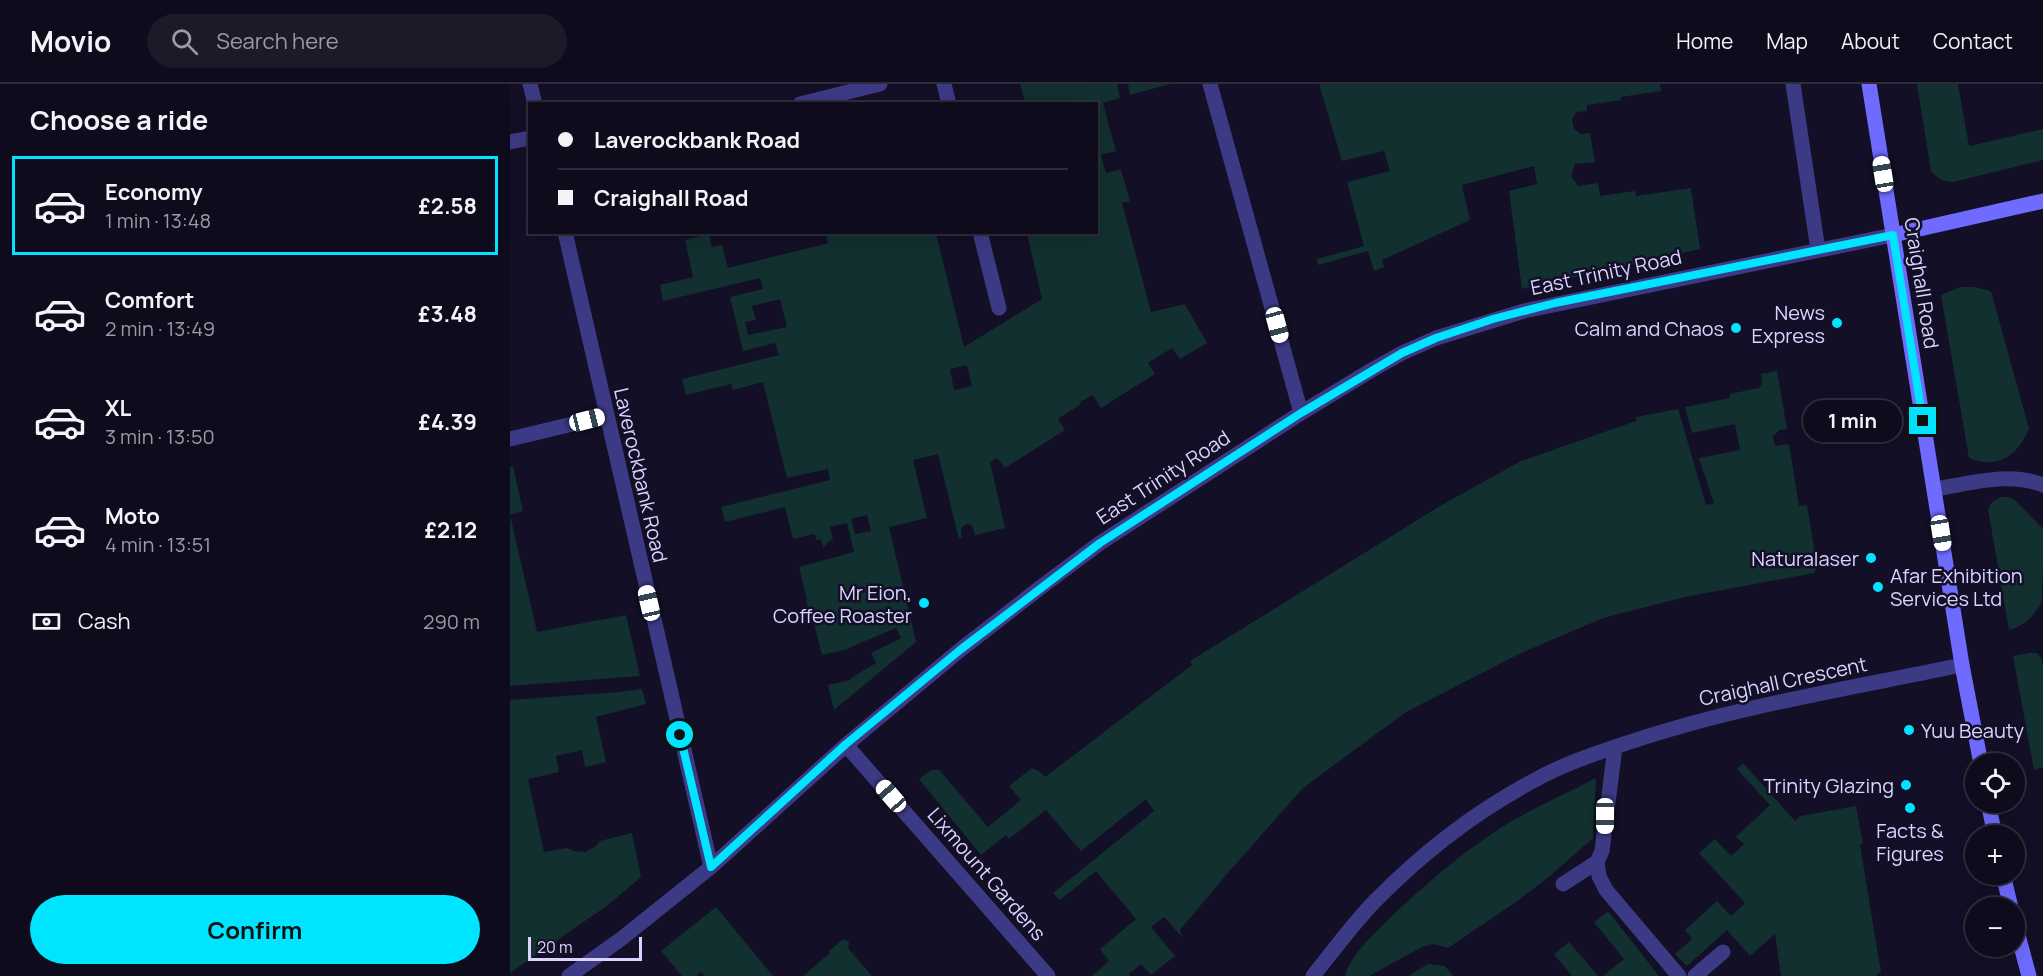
<!DOCTYPE html>
<meta charset="utf-8">
<style>
:root{--surface:#0e0b1c;--page:#1c1929;--text:#f1f3f6;--muted:#9b9ba3;--line:#2e2b3b;--accent:#00e5ff}
body{margin:0;font-family:Manrope,sans-serif;background:var(--page);color:var(--text);height:100vh;display:flex;flex-direction:column;font-size:22px;white-space:nowrap}
*{box-sizing:border-box;margin:0}
p{font-size:20px;color:var(--muted)}
.icon{flex:none;width:33px;height:33px;fill:none;stroke:currentColor;stroke-width:2;stroke-linecap:round;stroke-linejoin:round}
.map{position:relative;flex:1;overflow:hidden}
.side{display:flex;flex-direction:column;background:var(--surface);width:510px}
.side>*{flex:none}
.guide{position:absolute;left:18px;top:18px;width:570px;height:132px;border-radius:0px;box-shadow:0 6px 24px #0002,0 0 0 2px var(--line);display:grid;align-content:center;height:132px;padding:0 30px;background:var(--surface)}
.tools{position:absolute;left:1455px;top:669px;display:grid;gap:12px}
.tools a{display:grid;place-items:center;width:60px;height:60px;border-radius:50%;background:var(--surface);box-shadow:0 6px 24px #0002,0 0 0 2px var(--line);font-size:30px}
.scale{position:absolute;left:18px;bottom:15px;width:114px;box-sizing:border-box;padding-left:6px;border:3px solid #d9d4ff;border-top:0;font-size:16px;line-height:21px;white-space:nowrap;color:#d9d4ff;-webkit-text-stroke:4px #130f26;paint-order:stroke}
.end{position:absolute;width:27px;height:27px;margin:-14px;border:8px solid #00e5ff;background:#111;box-shadow:0 0 0 3px #111}
.from{border-radius:50%}
.bubble{position:absolute;height:42px;border-radius:21px;background:var(--surface);box-shadow:0 6px 24px #0002,0 0 0 2px var(--line);font-size:20px;font-weight:700;line-height:42px;text-align:center}
.car{position:absolute;width:18px;height:36px;margin:-18px -9px;border-radius:8px;box-shadow:0 0 4px 2px #0007;background:linear-gradient(#fff 24%,#345 0 40%,#fff 0 76%,#345 0 86%,#fff 0)}
.guide b{display:flex;align-items:center;gap:21px;height:57px;font-size:22px}
.guide b+b{border-top:2px solid var(--line)}
.guide i{width:15px;height:15px;background:var(--text)}
ul{padding:0;list-style:none}
li{display:flex;align-items:center;gap:18px;height:99px;margin:0 12px 9px;padding:0 18px;border:3px solid transparent;border-radius:0px}
li div{flex:1}
li b{display:block;font-size:22px}
li em{font-style:normal;font-weight:700}
li.on{border-color:var(--accent)}
li>.icon{width:54px;height:54px;stroke-width:1.5}
h2{padding:0 30px;font-size:27px;line-height:72px}
.pay{display:flex;align-items:center;gap:15px;height:66px;padding:0 30px;font-size:22px}
.pay p{margin-inline-start:auto}
.cta{display:flex;gap:12px;margin-top:auto;padding:12px 30px}
.cta a{flex:1;height:69px;border-radius:36px;background:var(--accent);color:#111;font-size:24px;font-weight:700;line-height:69px;text-align:center}
header{display:flex;align-items:center;gap:36px;box-sizing:border-box;height:84px;padding:0 30px;background:var(--surface);border-bottom:2px solid var(--line)}
header strong{font-size:28px}
nav{display:flex;gap:33px;margin-inline-start:auto;font-size:21px}
.search{width:420px;height:54px;background:var(--page);display:flex;align-items:center;gap:15px;box-sizing:border-box;padding:0 21px;border-radius:33px;color:var(--muted);font-size:22px}
main{display:flex;flex:1;min-height:0}
.map>svg:first-child{display:block}
.green{fill:#12302f;fill-rule:evenodd}
.lines{fill:none;stroke-linecap:round;stroke-linejoin:round}
.lane{stroke:#3d3a85;stroke-width:15}
.street{stroke:#3d3a85;stroke-width:15}
.secondary{stroke:#6f6bff;stroke-width:15}
.route{stroke:#00e5ff;stroke-width:8}
.poi-dot{fill:#00e5ff;stroke:#130f26;stroke-width:2}
.labels{text-anchor:middle;dominant-baseline:central;stroke-width:5;stroke-linejoin:round;paint-order:stroke}
.street-label{font-size:20px;fill:#d9d4ff;stroke:#130f26}
.poi-label{font-size:20px;fill:#d9d4ff;stroke:#130f26;text-anchor:end}
</style>
<header>
<strong>Movio</strong>
<div class="search"><svg class="icon" aria-label="search" viewBox="0 0 24 24"><circle cx="10" cy="10" r="6"/><path d="M15 15l6 6"/></svg>Search here</div>
<nav><a>Home</a><a>Map</a><a>About</a><a>Contact</a></nav>
</header>
<main>
<section class="side">
<h2>Choose a ride</h2>
<ul>
<li class="on"><svg class="icon" aria-label="car" viewBox="0 0 24 24"><path d="M5 17H2v-5l4-1 3-4h7l3 4 3 1v5h-3M9 17h6M6 11h13"/><circle cx="7" cy="17" r="2"/><circle cx="17" cy="17" r="2"/></svg><div><b>Economy</b><p>1 min · 13:48</p></div><em>£2.58</em></li>
<li><svg class="icon" aria-label="car" viewBox="0 0 24 24"><path d="M5 17H2v-5l4-1 3-4h7l3 4 3 1v5h-3M9 17h6M6 11h13"/><circle cx="7" cy="17" r="2"/><circle cx="17" cy="17" r="2"/></svg><div><b>Comfort</b><p>2 min · 13:49</p></div><em>£3.48</em></li>
<li><svg class="icon" aria-label="car" viewBox="0 0 24 24"><path d="M5 17H2v-5l4-1 3-4h7l3 4 3 1v5h-3M9 17h6M6 11h13"/><circle cx="7" cy="17" r="2"/><circle cx="17" cy="17" r="2"/></svg><div><b>XL</b><p>3 min · 13:50</p></div><em>£4.39</em></li>
<li><svg class="icon" aria-label="car" viewBox="0 0 24 24"><path d="M5 17H2v-5l4-1 3-4h7l3 4 3 1v5h-3M9 17h6M6 11h13"/><circle cx="7" cy="17" r="2"/><circle cx="17" cy="17" r="2"/></svg><div><b>Moto</b><p>4 min · 13:51</p></div><em>£2.12</em></li>
</ul>
<div class="pay"><svg class="icon" aria-label="cash" viewBox="0 0 24 24"><path d="M3 7h18v10H3z"/><circle cx="12" cy="12" r="2"/></svg>Cash<p>290 m</p></div>
<div class="cta"><a>Confirm</a></div>
</section>
<div class="map">
<svg width="1533" height="892" viewBox="0 0 1533 892">
<rect width="100%" height="100%" fill="#130f26"/>
<path class="green" d="M 510,0 L 607,0 L 610,14 L 593,19 L 606,67 L 591,71 L 596,89 L 611,85 L 620,117 L 612,119 L 641,228 L 675,220 L 697,259 L 670,275 L 662,264 L 638,279 L 645,290 L 591,324 L 583,311 L 570,318 L 571,320 L 548,335 L 555,346 L 495,384 L 487,374 L 480,378 L 495,444 L 465,451 L 462,441 L 456,440 L 451,444 L 452,454 L 449,455 L 428,370 L 403,376 L 417,434 L 379,443 L 406,558 L 324,626 L 318,601 L 341,596 L 341,594 L 366,579 L 361,569 L 391,554 L 386,544 L 334,566 L 312,571 L 300,524 L 298,524 L 296,517 L 297,516 L 289,483 L 344,468 L 337,439 L 320,443 L 323,456 L 319,457 L 313,464 L 311,455 L 306,456 L 305,450 L 283,455 L 275,423 L 215,438 L 211,423 L 320,396 L 318,385 L 277,394 L 253,298 L 223,306 L 221,300 L 176,311 L 172,295 L 269,271 L 265,259 L 233,267 L 220,213 L 253,205 L 250,194 L 153,217 L 150,201 L 183,193 L 175,156 L 199,150 L 202,163 L 212,161 L 218,184 L 318,159 L 316,149 L 352,148 L 353,150 L 360,148 L 426,149 L 454,263 L 532,215 L 517,149 L 586,148 L 586,20 L 515,19 ZM 270,215 L 277,243 L 238,251 L 235,238 L 246,236 L 242,222 ZM 457,281 L 462,302 L 444,306 L 440,285 ZM 357,431 L 361,447 L 345,450 L 341,435 Z
M 618,0 L 660,0 L 620,11 Z
M 809,0 L 1150,0 L 1151,7 L 1111,13 L 1111,16 L 1077,21 L 1077,27 L 1067,28 L 1062,35 L 1064,45 L 1071,50 L 1080,49 L 1085,78 L 1065,80 L 1061,92 L 1068,102 L 1088,99 L 1090,112 L 1125,107 L 1126,112 L 1181,104 L 1190,165 L 1012,205 L 999,107 L 1027,100 L 1024,82 L 952,101 L 960,136 L 872,176 L 874,183 L 864,187 L 858,167 L 808,181 L 807,175 L 854,162 L 837,98 L 880,87 L 874,67 L 832,77 Z
M 1407,0 L 1448,0 L 1459,62 L 1533,45 L 1533,76 L 1443,98 C 1433,97 1428,95 1421,87 Z
M 1450,203 L 1463,203 L 1481,207 L 1519,345 C 1508,371 1488,386 1459,374 L 1431,211 Z
M 1267,287 L 1277,345 L 1269,346 L 1263,353 L 1265,362 L 1279,360 L 1289,422 L 1297,421 L 1307,482 L 1304,489 L 1175,513 L 1093,534 L 1009,570 L 896,628 L 793,704 L 716,791 L 670,846 L 672,853 L 654,833 L 641,843 L 665,872 L 641,891 L 631,880 L 619,890 L 620,892 L 582,892 L 599,877 L 590,865 L 626,835 L 586,787 L 550,816 L 543,809 L 644,727 L 636,715 L 571,767 L 536,726 L 499,755 L 496,751 L 471,771 L 409,695 L 421,686 L 429,686 L 478,743 L 511,716 L 499,702 L 522,684 L 529,687 L 535,693 L 682,581 L 680,577 L 930,422 L 1011,377 L 1126,337 L 1126,333 L 1168,325 L 1196,421 L 1204,419 L 1189,374 L 1230,366 L 1225,340 L 1182,349 L 1175,323 L 1220,314 L 1220,310 L 1249,304 L 1252,300 L 1251,290 Z
M 3,382 L 13,427 L 0,431 L 27,548 L 116,531 L 130,592 L 0,602 L 0,383 Z
M 1491,413 L 1499,413 L 1505,416 L 1533,445 C 1533,458 1533,507 1532,516 C 1527,530 1513,543 1499,546 L 1478,425 L 1482,418 Z
M 1521,569 L 1527,569 L 1532,575 L 1533,584 L 1533,683 L 1524,686 L 1503,572 Z
M 132,605 L 136,620 L 86,633 L 96,678 L 75,683 L 72,666 L 46,672 L 49,688 L 18,695 L 34,768 L 57,764 L 63,767 L 75,768 L 86,762 L 90,757 L 122,749 L 131,793 L 98,821 L 0,889 L 0,616 L 109,608 Z
M 1233,679 L 1285,737 L 1290,732 L 1346,722 L 1353,760 L 1350,761 L 1371,888 L 1366,892 L 1271,892 L 1265,850 L 1240,872 L 1217,846 L 1177,882 L 1165,870 L 1182,855 L 1175,846 L 1207,817 L 1221,832 L 1235,819 L 1189,769 L 1205,755 L 1221,772 L 1234,760 L 1226,753 L 1260,721 L 1227,685 Z
M 1086,694 L 1083,754 L 1040,792 L 1006,818 L 938,864 L 923,860 L 912,863 L 859,892 L 835,892 C 842,869 863,851 879,835 C 913,802 949,771 989,745 C 1020,725 1054,711 1086,694 Z
M 206,823 L 263,892 L 195,892 L 191,888 L 187,892 L 172,892 L 151,867 Z
M 1098,827 L 1149,892 L 1093,892 L 1114,875 L 1084,838 Z
M 333,855 L 339,858 L 338,864 L 362,892 L 293,892 L 320,869 L 319,867 Z
M 1059,858 L 1088,892 L 1062,892 L 1044,870 Z
M 918,880 L 935,882 L 943,892 L 898,892 Z"/>
<g class="lines">
<path class="lane" d="M 434,0 L 439,20
M 470,148 L 489,224
M 1087,778 L 1089,792 L 1096,806 L 1169,892
M 1185,892 L 1213,868"/>
<path class="street" d="M 20,0 L 25,20
M 700,0 L 791,329
M 1283,0 L 1308,166
M 290,20 L 370,0
M 0,58 L 20,54
M 55,148 L 201,783
M 0,355 L 96,332
M 1424,405 C 1459,400 1499,387 1533,401
M 336,661 L 538,892
M 1053,800 L 1087,778 L 1092,767 L 1105,663
M 59,892 L 111,855 L 201,783 L 336,661 L 450,566 L 531,503 L 590,459 L 791,329 L 860,287 L 892,269 L 926,254 L 1014,227 L 1383,151
M 803,892 C 823,867 842,841 864,818 C 910,771 965,728 1023,697 C 1053,680 1087,669 1120,658 C 1228,622 1341,604 1452,581"/>
<path class="secondary" d="M 1359,0 L 1452,581 L 1471,680
M 1383,151 L 1533,117
M 1478,718 L 1485,752
M 1493,790 L 1501,824
M 1504,836 L 1519,892"/>
</g>
<g class="lines">
<path class="route" d="M 170,651 L 201,783 L 336,660 L 450,566 L 590,459 L 791,329 L 892,269 L 926,254 L 983,235 L 1045,219 L 1383,151 L 1413,337"/>
</g>
<g class="poi-dot">
<circle cx="1327" cy="239" r="6"/>
<circle cx="1226" cy="244" r="6"/>
<circle cx="1361" cy="474" r="6"/>
<circle cx="1368" cy="503" r="6"/>
<circle cx="414" cy="519" r="6"/>
<circle cx="1399" cy="646" r="6"/>
<circle cx="1396" cy="701" r="6"/>
<circle cx="1400" cy="724" r="6"/>
</g>
<g class="labels">
<g class="street-label">
<text transform="translate(1096 188) rotate(-12)">East Trinity Road</text>
<text transform="translate(1412 199) rotate(81)">Craighall Road</text>
<text transform="translate(131 391) rotate(77)">Laverockbank Road</text>
<text transform="translate(653 393) rotate(-33)">East Trinity Road</text>
<text transform="translate(1273 597) rotate(-12)">Craighall Crescent</text>
<text transform="translate(477 790) rotate(49)">Lixmount Gardens</text>
</g>
<g class="poi-label">
<text x="1315" y="228">News<tspan x="1315" dy="23">Express</tspan></text>
<text x="1214" y="244">Calm and Chaos</text>
<text x="1349" y="474">Naturalaser</text>
<text x="1380" y="491" text-anchor="start">Afar Exhibition<tspan x="1380" dy="23">Services Ltd</tspan></text>
<text x="402" y="508">Mr Eion,<tspan x="402" dy="23">Coffee Roaster</tspan></text>
<text x="1411" y="646" text-anchor="start">Yuu Beauty</text>
<text x="1384" y="701">Trinity Glazing</text>
<text x="1400" y="746" text-anchor="middle">Facts &amp;<tspan x="1400" dy="23">Figures</tspan></text>
</g>
</g>
</svg>
<div class="tools">
<a><svg class="icon" aria-label="locate" viewBox="0 0 24 24"><circle cx="12" cy="12" r="6"/><path d="M12 2v4M12 18v4M2 12h4M18 12h4"/></svg></a>
<a>+</a>
<a>−</a>
</div>
<div class="scale">20 m</div>
<i class="end from" style="left:170px;top:651px"></i>
<i class="end" style="left:1413px;top:337px"></i>
<div class="bubble" style="left:1293px;top:316px;width:99px">1 min</div>
<i class="car" style="left:1373px;top:90px;rotate:351deg"></i>
<i class="car" style="left:767px;top:241px;rotate:165deg"></i>
<i class="car" style="left:77px;top:336px;rotate:76deg"></i>
<i class="car" style="left:1431px;top:449px;rotate:171deg"></i>
<i class="car" style="left:139px;top:519px;rotate:347deg"></i>
<i class="car" style="left:381px;top:712px;rotate:319deg"></i>
<i class="car" style="left:1095px;top:732px;rotate:180deg"></i>
<div class="guide">
<b><i class="from"></i>Laverockbank Road</b>
<b><i></i>Craighall Road</b>
</div>
</div>
</main>
